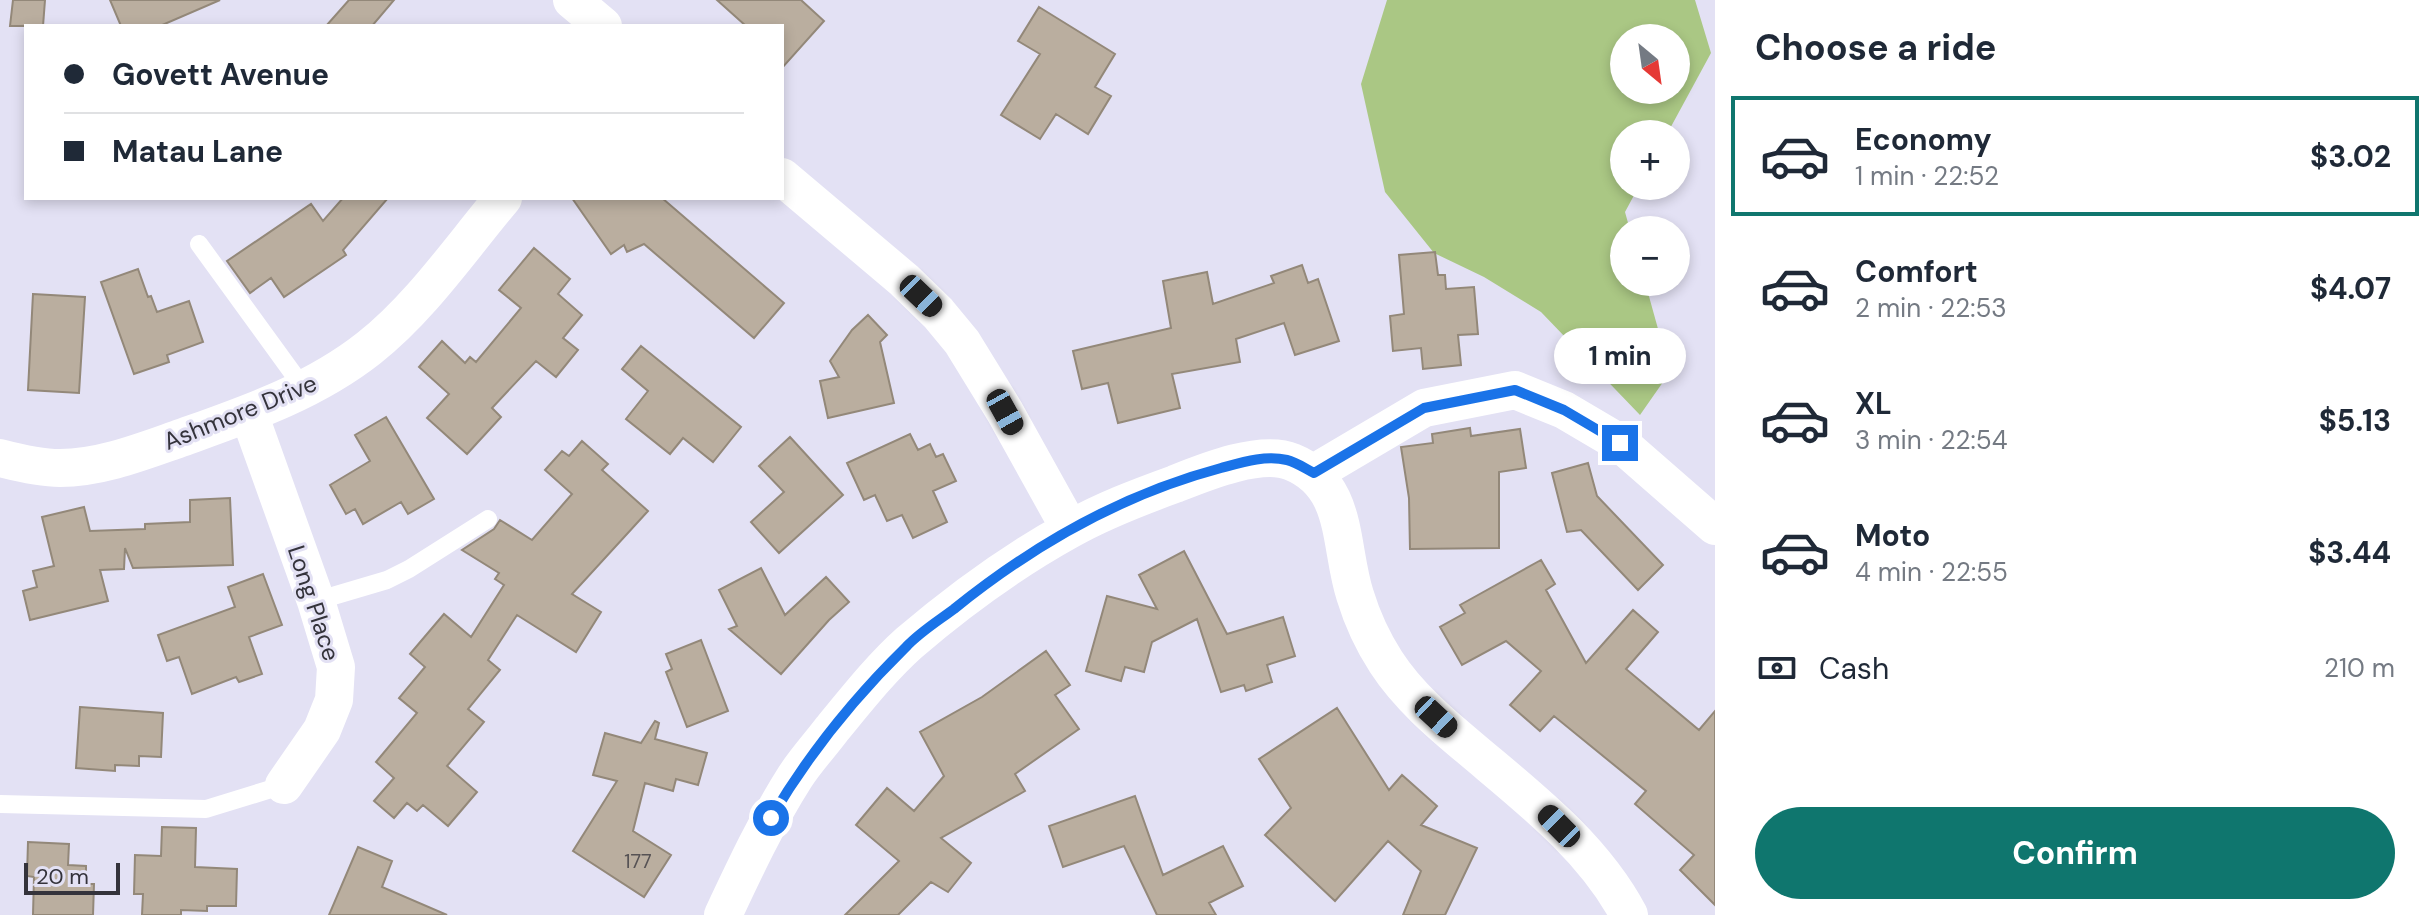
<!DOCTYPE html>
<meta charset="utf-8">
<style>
:root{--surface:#fff;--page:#f6f6f7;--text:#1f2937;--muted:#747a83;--line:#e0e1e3;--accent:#0f766e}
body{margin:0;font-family:"DM Sans",sans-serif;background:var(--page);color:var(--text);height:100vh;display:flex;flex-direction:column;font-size:30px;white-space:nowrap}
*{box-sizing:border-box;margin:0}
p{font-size:26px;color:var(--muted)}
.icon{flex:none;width:44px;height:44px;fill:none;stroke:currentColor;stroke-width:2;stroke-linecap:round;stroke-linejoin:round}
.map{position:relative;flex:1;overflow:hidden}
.panel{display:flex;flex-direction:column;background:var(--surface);width:720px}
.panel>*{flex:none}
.banner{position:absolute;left:24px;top:24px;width:760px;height:176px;border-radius:0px;box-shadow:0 4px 12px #0003;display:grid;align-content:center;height:176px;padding:0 40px;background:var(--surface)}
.needle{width:52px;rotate:151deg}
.buttons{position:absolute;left:1610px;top:24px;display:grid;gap:16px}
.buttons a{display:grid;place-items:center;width:80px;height:80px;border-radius:50%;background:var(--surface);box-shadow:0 4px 12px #0003;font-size:40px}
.scale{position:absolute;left:24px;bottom:20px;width:96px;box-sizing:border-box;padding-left:8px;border:4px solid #34333b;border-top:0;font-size:22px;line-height:28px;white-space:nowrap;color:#34333b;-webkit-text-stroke:6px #e3e1f4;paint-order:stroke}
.end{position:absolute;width:36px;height:36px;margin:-18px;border:10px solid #1a73e8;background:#fff;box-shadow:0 0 0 4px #fff}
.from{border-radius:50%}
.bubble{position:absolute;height:56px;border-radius:28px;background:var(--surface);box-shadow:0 4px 12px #0003;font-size:26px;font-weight:700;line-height:56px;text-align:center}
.car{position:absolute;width:24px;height:48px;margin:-24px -12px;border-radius:10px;box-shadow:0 0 6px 2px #0007;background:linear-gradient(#222 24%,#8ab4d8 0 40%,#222 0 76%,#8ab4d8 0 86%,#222 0)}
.banner b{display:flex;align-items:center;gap:28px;height:76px;font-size:30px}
.banner b+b{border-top:2px solid var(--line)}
.banner i{width:20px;height:20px;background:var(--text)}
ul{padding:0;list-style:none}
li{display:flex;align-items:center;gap:24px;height:120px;margin:0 16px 12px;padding:0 24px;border:4px solid transparent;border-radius:0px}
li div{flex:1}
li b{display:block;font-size:30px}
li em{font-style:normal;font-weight:700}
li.current{border-color:var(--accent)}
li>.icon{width:72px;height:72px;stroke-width:1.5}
h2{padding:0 40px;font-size:36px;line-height:96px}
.pay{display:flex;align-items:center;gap:20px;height:88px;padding:0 40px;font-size:30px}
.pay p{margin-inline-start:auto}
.action{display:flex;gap:16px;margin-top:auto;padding:16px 40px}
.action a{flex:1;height:92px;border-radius:48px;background:var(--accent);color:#fff;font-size:32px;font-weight:700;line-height:92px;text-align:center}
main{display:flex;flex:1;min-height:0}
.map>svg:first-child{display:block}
.green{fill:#aac784;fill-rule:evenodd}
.building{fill:#baae9f;stroke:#938879;stroke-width:2}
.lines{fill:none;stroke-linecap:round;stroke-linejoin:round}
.service{stroke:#fff;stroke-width:18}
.minor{stroke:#fff;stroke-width:38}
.route{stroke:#1a73e8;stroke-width:10}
.labels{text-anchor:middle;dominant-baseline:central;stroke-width:6;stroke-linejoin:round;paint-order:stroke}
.number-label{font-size:20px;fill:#565254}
.street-label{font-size:24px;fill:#34333b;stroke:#e3e1f4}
</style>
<main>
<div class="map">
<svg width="1715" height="915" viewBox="0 0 1715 915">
<rect width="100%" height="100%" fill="#e3e1f4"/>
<path class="green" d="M 1387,0 L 1695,0 L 1711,53 L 1667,134 L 1624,134 L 1624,186 L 1639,186 L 1625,212 L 1630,230 L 1624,230 L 1624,282 L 1645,282 L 1670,372 L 1640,415 L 1541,312 L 1484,277 L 1434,253 L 1385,192 L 1361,84 ZM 1624,38 L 1676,38 L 1676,90 L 1624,90 Z"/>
<path class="building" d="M 13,0 L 45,0 L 43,26 L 10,26 Z
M 110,0 L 220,0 L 160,26 L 121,26 Z
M 349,0 L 394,0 L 372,26 L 326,26 Z
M 717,0 L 801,0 L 824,21 L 782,68 L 782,26 L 746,26 Z
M 1039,7 L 1115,54 L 1095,87 L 1111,96 L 1088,134 L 1056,114 L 1040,139 L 1001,115 L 1040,54 L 1018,41 Z
M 343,198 L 388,198 L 343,250 L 346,255 L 284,297 L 271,278 L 250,293 L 227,261 L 311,204 L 323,221 Z
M 572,198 L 662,198 L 784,303 L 754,338 L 644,244 L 627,252 L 624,245 L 611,254 Z
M 534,248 L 570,279 L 558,294 L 582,315 L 563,338 L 578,350 L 556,377 L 536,361 L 492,408 L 501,417 L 467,454 L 427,418 L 449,394 L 419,367 L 442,341 L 465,363 L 470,357 L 476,362 L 521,308 L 499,290 Z
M 1435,252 L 1438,275 L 1445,275 L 1446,289 L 1474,287 L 1478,334 L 1458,335 L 1461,365 L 1423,369 L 1421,348 L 1393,351 L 1390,316 L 1404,314 L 1399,255 Z
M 1302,265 L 1308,283 L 1318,279 L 1339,341 L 1295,355 L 1284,323 L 1236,339 L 1240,362 L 1172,374 L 1180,408 L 1118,423 L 1108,383 L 1082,389 L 1073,351 L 1171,328 L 1163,281 L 1207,272 L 1213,304 L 1274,283 L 1271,276 Z
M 138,269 L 148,297 L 151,296 L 157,312 L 189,301 L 203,342 L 167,355 L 169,362 L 134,374 L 101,282 Z
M 33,294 L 85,297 L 79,393 L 28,390 Z
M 868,315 L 887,335 L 880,342 L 894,403 L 828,418 L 820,381 L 839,377 L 830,361 L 852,330 Z
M 641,346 L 741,427 L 713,462 L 683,438 L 670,454 L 626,419 L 648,391 L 622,369 Z
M 386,417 L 434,499 L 408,514 L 401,502 L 363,524 L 355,509 L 346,514 L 330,485 L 370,461 L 355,435 Z
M 1470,428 L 1471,436 L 1520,429 L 1526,468 L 1499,472 L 1499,548 L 1410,549 L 1409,498 L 1401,447 L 1433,443 L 1432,434 Z
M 910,434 L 918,450 L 930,444 L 936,457 L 943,454 L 956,481 L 933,491 L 947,522 L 913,538 L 902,515 L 887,521 L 875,495 L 864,500 L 847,463 Z
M 790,437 L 843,495 L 779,553 L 751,522 L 784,492 L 759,466 Z
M 582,441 L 608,464 L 602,470 L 648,511 L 572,594 L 601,612 L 576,652 L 517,615 L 488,660 L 500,670 L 468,709 L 484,722 L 447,766 L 477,792 L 448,826 L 423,805 L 417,811 L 407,803 L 394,818 L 374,801 L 394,778 L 376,762 L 417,713 L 399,698 L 425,667 L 410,654 L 444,614 L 471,637 L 504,585 L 495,579 L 499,573 L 462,550 L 494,529 L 500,520 L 532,540 L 572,494 L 545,470 L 562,451 L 569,456 Z
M 1588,463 L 1597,496 L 1663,565 L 1638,590 L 1581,530 L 1567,532 L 1552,473 Z
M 230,498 L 233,565 L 133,568 L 125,548 L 124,569 L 100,570 L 108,601 L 30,620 L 23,591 L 37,587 L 33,571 L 54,566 L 42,517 L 84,507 L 90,531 L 145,529 L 145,524 L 190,522 L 190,500 Z
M 1184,551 L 1227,634 L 1283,617 L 1295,656 L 1267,665 L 1272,682 L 1246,691 L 1244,685 L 1221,692 L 1197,619 L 1152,642 L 1144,672 L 1125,667 L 1121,681 L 1086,671 L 1107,596 L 1157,609 L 1139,575 Z
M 1541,560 L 1555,584 L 1546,590 L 1586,663 L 1633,610 L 1658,632 L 1626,669 L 1699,730 L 1715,711 L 1715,905 L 1680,870 L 1694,855 L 1635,804 L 1646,791 L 1554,716 L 1540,731 L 1510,705 L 1541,671 L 1506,641 L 1462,665 L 1440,627 L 1465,613 L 1460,605 Z
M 761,568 L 785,615 L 826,577 L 849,602 L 829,620 L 781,674 L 729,629 L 737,626 L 719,590 Z
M 263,574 L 282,625 L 249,637 L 262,674 L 239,682 L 236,677 L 192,694 L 179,657 L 167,661 L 158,635 L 235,607 L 228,587 Z
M 701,640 L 728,711 L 687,727 L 666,672 L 672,669 L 666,654 Z
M 1046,651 L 1070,685 L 1055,695 L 1079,729 L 1015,774 L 1025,791 L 941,838 L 971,863 L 948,892 L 931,882 L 898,915 L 845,915 L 899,861 L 856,825 L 887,788 L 914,811 L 944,776 L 920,732 L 982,697 Z
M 80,707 L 163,713 L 161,757 L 139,756 L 139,766 L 115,765 L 115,771 L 76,768 Z
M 1337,708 L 1389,790 L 1402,775 L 1437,806 L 1421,825 L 1477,848 L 1445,915 L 1403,915 L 1421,871 L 1388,841 L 1335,901 L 1265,835 L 1291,808 L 1259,759 Z
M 655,721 L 659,723 L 655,739 L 707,753 L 698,785 L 676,779 L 673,791 L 645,783 L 633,831 L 671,855 L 644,897 L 573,851 L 617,781 L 593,775 L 605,733 L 641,743 Z
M 1135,796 L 1163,875 L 1223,846 L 1243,886 L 1209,903 L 1216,915 L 1157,915 L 1124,846 L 1063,867 L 1049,826 Z
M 162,827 L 196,828 L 195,867 L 237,869 L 236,906 L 207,906 L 207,911 L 181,910 L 181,915 L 142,915 L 143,894 L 134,894 L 135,855 L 161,856 Z
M 28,842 L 69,844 L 68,865 L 86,866 L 86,884 L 94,884 L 93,915 L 33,915 L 34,877 L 27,876 Z
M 358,847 L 392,861 L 382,887 L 447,915 L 329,915 Z"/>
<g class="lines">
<path class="service" d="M 199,244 L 305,390
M 316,601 L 387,580 L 409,569 L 488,519
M 0,804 L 206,809 L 284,785"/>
<path class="minor" d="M 572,0 L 603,26
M 782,177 L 904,280 L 938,313 L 962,342 L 1005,412 L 1070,529
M 249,414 L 316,601 L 336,667 L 334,700 L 322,730 L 284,785
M 0,458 C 19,463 40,468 60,468 C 100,468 141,452 178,439 C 245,415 312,393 369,348 C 420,308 461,248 503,198
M 1314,473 L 1424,408 L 1515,390 L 1564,410 L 1620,443 L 1715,526
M 723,915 C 745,868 767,821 795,777 C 806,760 820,745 832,729 C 856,700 881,668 909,643 C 958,601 1013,561 1069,530 C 1102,511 1139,497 1175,484 C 1205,472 1261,449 1292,462 C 1349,485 1339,545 1355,595 C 1362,618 1373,642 1386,662 C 1408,696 1441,724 1471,749 C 1529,798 1593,847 1629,915"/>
</g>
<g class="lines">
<path class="route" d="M 771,818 C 808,755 854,698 906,647 C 920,632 938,621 954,609 C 1032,546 1123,494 1221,468 C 1243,462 1265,455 1287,460 C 1296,462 1306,469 1314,473 L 1424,408 L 1515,390 L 1564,410 L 1620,443"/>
</g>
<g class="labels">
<g class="number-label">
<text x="638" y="861">177</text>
</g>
<g class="street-label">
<text transform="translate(240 412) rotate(-22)">Ashmore Drive</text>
<text transform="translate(314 603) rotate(72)">Long Place</text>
</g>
</g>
</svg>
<div class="buttons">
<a><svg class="needle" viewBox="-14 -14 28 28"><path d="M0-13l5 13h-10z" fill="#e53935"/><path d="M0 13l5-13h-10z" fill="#747a83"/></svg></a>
<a>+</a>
<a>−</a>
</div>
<div class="scale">20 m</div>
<i class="end from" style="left:771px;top:818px"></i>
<i class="end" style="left:1620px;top:443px"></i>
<div class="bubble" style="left:1554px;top:328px;width:132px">1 min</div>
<i class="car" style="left:921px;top:296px;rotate:134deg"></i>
<i class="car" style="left:1005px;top:412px;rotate:151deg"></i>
<i class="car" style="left:1436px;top:717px;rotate:133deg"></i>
<i class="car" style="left:1559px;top:826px;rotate:315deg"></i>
<div class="banner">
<b><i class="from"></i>Govett Avenue</b>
<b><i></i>Matau Lane</b>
</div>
</div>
<section class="panel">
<h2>Choose a ride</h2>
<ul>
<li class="current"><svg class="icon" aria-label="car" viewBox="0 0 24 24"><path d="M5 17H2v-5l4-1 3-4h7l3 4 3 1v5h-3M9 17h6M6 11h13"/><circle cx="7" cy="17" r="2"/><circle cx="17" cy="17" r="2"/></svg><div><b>Economy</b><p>1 min · 22:52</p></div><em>$3.02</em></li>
<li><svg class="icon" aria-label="car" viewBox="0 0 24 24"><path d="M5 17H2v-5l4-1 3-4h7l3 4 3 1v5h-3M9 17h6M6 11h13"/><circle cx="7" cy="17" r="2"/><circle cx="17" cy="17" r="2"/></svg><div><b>Comfort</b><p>2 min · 22:53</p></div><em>$4.07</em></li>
<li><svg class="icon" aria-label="car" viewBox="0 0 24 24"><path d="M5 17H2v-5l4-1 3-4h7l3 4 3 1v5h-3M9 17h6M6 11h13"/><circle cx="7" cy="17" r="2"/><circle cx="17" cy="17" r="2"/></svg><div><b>XL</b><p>3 min · 22:54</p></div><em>$5.13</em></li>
<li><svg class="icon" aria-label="car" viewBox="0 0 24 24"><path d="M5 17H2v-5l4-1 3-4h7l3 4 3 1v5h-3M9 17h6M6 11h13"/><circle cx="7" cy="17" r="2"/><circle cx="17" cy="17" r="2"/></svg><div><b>Moto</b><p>4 min · 22:55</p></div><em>$3.44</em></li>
</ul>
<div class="pay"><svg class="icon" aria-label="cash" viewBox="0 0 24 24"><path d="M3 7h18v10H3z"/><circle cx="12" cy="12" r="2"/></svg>Cash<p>210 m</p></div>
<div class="action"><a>Confirm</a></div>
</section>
</main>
